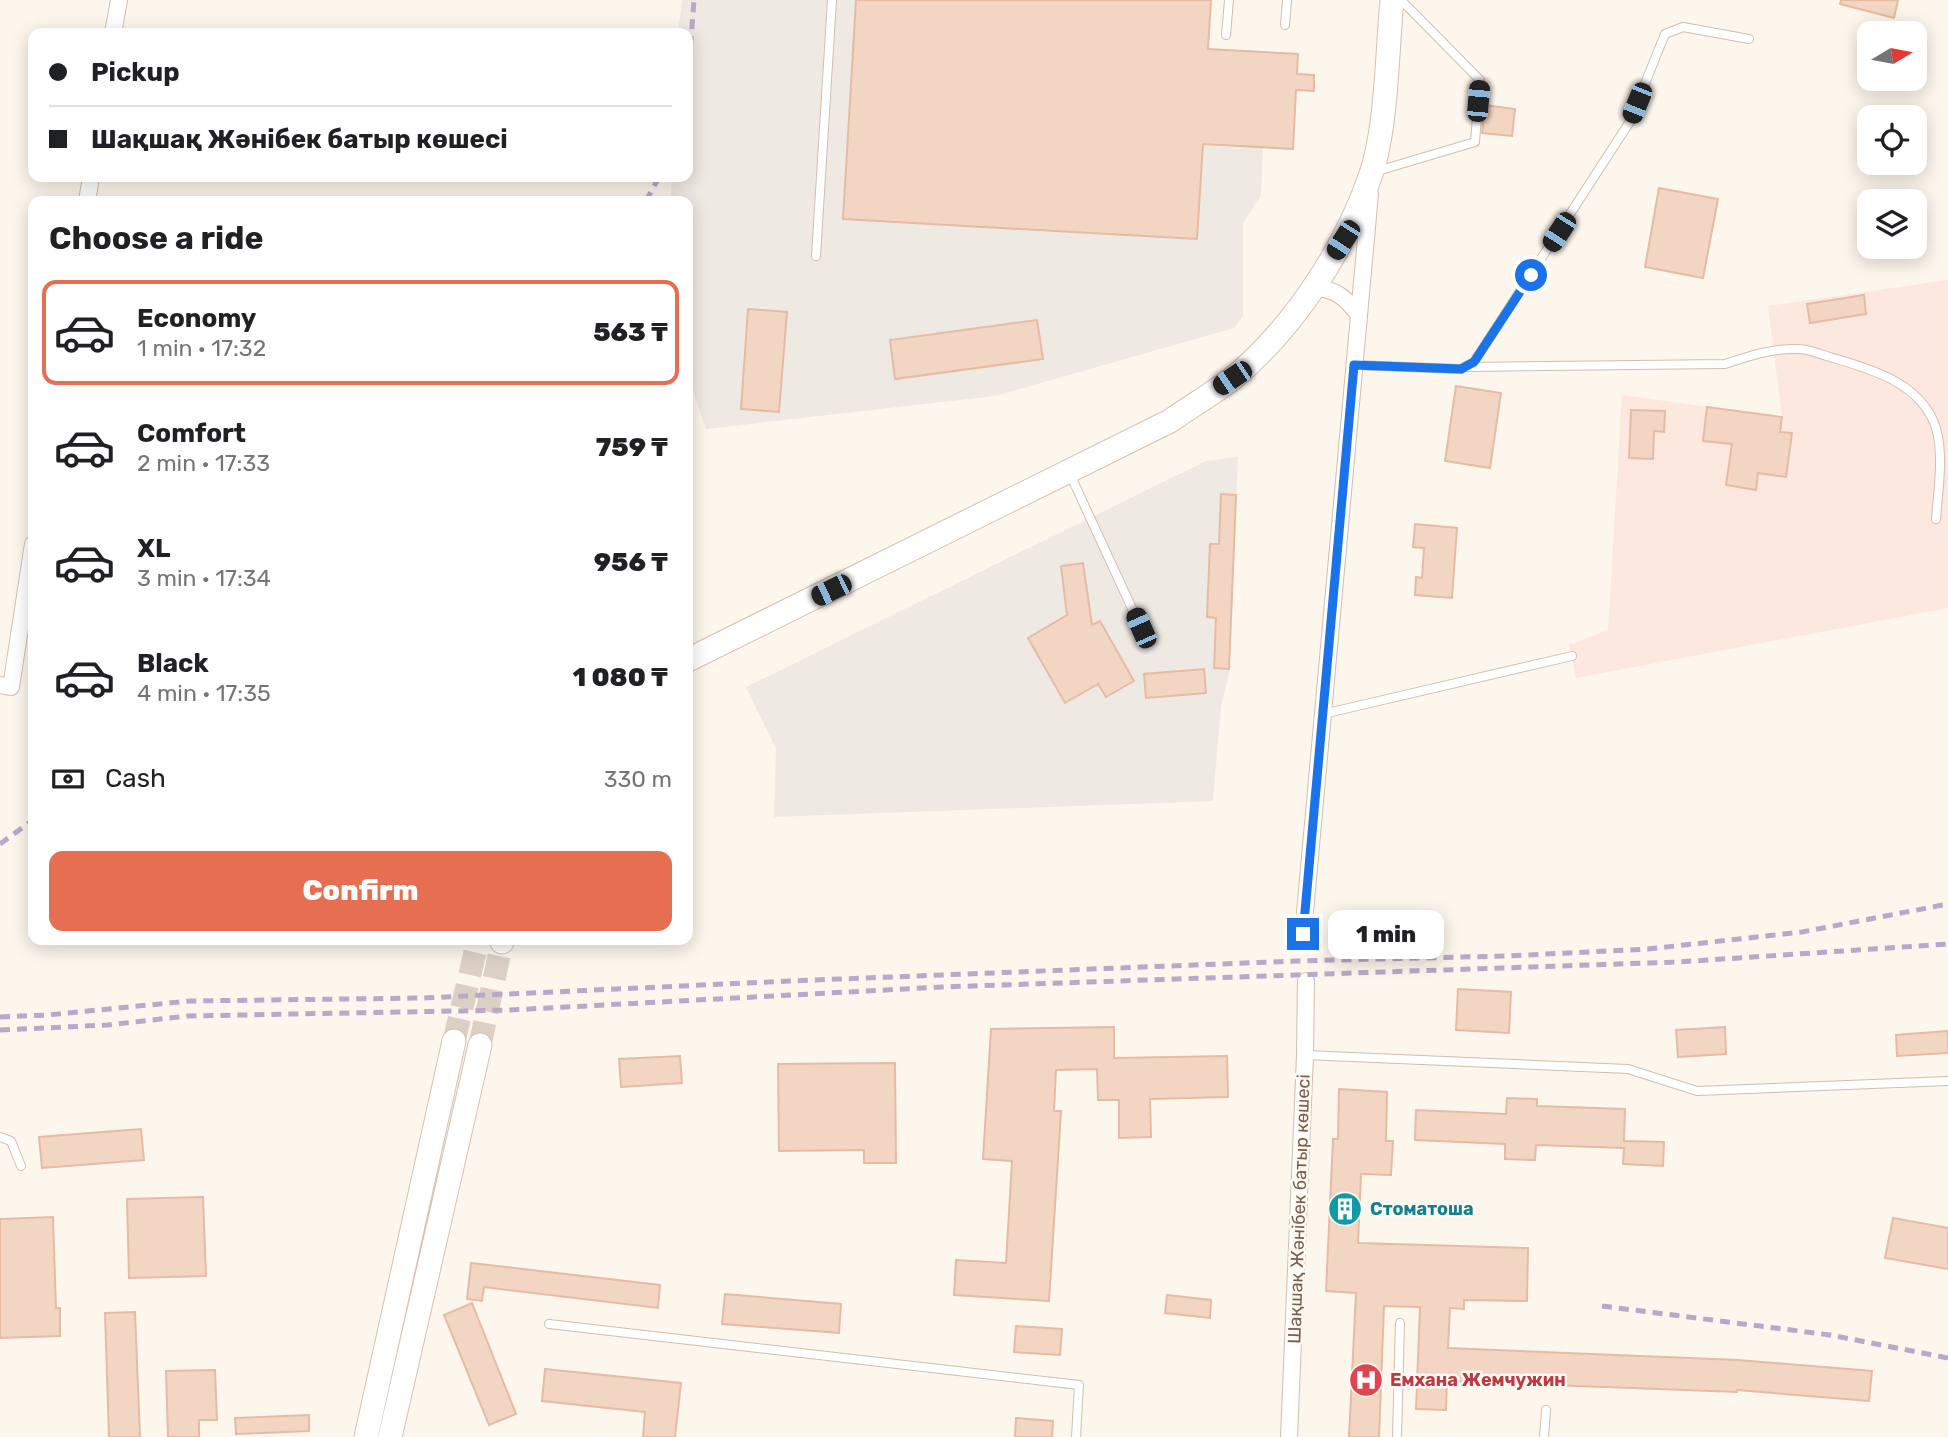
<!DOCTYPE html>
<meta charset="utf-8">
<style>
:root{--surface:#fff;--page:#f6f6f6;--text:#202124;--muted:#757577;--line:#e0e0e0;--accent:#e76f51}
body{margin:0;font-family:Rubik,sans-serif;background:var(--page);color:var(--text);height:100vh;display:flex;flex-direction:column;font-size:26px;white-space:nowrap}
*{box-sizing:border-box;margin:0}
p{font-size:23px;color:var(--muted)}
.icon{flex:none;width:38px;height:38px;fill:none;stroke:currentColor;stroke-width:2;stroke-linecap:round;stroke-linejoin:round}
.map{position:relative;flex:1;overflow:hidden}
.sheet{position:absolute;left:28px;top:196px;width:665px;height:749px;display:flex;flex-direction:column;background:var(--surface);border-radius:14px;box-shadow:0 4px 18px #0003}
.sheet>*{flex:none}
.top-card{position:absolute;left:28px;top:28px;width:665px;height:154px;border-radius:14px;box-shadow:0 4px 18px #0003;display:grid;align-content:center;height:154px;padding:0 21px;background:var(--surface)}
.needle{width:46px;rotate:80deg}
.buttons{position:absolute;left:1857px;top:21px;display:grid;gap:14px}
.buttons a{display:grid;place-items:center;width:70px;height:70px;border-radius:14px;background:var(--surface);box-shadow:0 4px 18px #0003;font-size:35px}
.end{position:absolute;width:32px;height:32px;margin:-16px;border:9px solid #1a73e8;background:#fff;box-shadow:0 0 0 4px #fff}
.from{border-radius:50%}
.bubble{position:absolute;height:49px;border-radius:14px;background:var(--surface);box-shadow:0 4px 18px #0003;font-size:23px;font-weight:800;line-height:49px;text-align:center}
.car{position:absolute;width:21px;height:42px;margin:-21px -10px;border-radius:9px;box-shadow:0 0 5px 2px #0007;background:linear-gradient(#222 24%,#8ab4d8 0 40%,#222 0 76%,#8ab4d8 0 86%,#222 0)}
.top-card b{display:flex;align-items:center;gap:24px;height:66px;font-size:26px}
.top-card b+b{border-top:2px solid var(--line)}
.top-card i{width:18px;height:18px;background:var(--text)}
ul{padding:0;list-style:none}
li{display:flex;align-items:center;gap:21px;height:105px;margin:0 14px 10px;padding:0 7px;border:4px solid transparent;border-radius:14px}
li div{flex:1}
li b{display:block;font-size:26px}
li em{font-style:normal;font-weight:800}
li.active{border-color:var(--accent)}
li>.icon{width:63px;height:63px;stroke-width:1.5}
h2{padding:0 21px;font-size:32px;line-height:84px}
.pay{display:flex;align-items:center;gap:18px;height:77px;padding:0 21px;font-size:26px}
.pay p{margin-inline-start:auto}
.action{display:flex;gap:14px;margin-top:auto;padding:14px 21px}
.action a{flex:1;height:80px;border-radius:14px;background:var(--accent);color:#fff;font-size:28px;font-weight:800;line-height:80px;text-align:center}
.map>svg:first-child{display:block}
.commercial{fill:#fde8e0}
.industrial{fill:#efe9e4}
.building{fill:#f3d5c3;stroke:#e6bba3;stroke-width:2}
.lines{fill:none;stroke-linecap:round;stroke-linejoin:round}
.secondary-tunnel{stroke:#dcd0c4;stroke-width:23;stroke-dasharray:23 11;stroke-linecap:butt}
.lane-casing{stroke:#d1beb0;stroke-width:10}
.street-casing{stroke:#d1beb0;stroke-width:18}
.secondary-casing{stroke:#d6c0b0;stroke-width:25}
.lane{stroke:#fff;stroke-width:8}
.street{stroke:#fff;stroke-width:16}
.secondary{stroke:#fff;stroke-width:23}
.rail{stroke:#b9a8c9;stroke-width:5;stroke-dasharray:10 7;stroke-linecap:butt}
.route{stroke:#1a73e8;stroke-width:9}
.labels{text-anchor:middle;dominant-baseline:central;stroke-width:5;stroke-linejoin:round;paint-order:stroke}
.street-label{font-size:18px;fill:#7a5c4d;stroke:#fffaf3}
.culture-label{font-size:18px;font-weight:bold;fill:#0d838f;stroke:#fffaf3;text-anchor:start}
.health-label{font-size:18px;font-weight:bold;fill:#be3a42;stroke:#fffaf3;text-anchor:start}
</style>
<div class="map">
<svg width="1948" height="1437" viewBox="0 0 1948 1437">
<rect width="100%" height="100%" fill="#fdf6ec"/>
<path class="commercial" d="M 1948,280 L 1948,608 L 1576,678 L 1569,645 L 1608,630 L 1622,395 L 1782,417 L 1768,306 Z"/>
<path class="industrial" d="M 682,0 L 1211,0 L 1208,49 L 1298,54 L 1297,74 L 1314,75 L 1314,91 L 1296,91 L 1293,149 L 1263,147 L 1261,195 L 1243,223 L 1243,316 L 1234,328 L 995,396 L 706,429 L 688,376 L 688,201 L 670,201 L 672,177 L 688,177 L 688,33 L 678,33 Z
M 1238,457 L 1229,674 L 1221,707 L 1213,801 L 774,817 L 776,749 L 746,687 L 1206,461 Z"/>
<path class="building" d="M 856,0 L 1211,0 L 1208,49 L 1298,54 L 1297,74 L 1314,75 L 1314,91 L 1296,90 L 1293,149 L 1203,144 L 1197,239 L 843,219 Z
M 1841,0 L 1898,0 L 1894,18 L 1840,4 Z
M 1485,105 L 1515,109 L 1512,136 L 1482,133 Z
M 1659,188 L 1718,199 L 1703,278 L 1645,267 Z
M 1864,295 L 1866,314 L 1810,323 L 1807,304 Z
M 748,309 L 787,312 L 779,412 L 741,409 Z
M 1037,320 L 1043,359 L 895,379 L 890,340 Z
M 1456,386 L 1501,393 L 1490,468 L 1445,461 Z
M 1707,407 L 1782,417 L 1780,432 L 1792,433 L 1786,477 L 1758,473 L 1756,490 L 1726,485 L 1732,444 L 1703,441 Z
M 1631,410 L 1665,411 L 1664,432 L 1654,431 L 1653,459 L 1629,458 Z
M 1221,494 L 1236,495 L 1229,669 L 1214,668 L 1216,618 L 1207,617 L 1210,544 L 1219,544 Z
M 1415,524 L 1457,528 L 1452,598 L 1415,595 L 1416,577 L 1422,578 L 1424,548 L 1413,547 Z
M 1083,563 L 1092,625 L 1100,621 L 1134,681 L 1106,697 L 1098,684 L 1065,703 L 1028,638 L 1067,615 L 1061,566 Z
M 1204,669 L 1206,693 L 1146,698 L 1144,674 Z
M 1458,989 L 1511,992 L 1509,1033 L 1456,1030 Z
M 1114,1027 L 1114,1058 L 1227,1056 L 1228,1097 L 1150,1099 L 1151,1137 L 1119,1138 L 1119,1100 L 1098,1100 L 1097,1069 L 1056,1070 L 1054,1111 L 1061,1111 L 1049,1301 L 954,1295 L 956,1260 L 1006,1263 L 1012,1161 L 983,1159 L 991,1029 Z
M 1725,1027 L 1726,1054 L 1678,1057 L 1676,1030 Z
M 1948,1031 L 1948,1053 L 1897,1056 L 1896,1035 Z
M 680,1056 L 682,1083 L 621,1087 L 619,1059 Z
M 895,1063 L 896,1163 L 864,1163 L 864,1150 L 779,1151 L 778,1064 Z
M 1339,1089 L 1387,1092 L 1386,1141 L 1393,1141 L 1391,1175 L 1361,1174 L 1358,1243 L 1528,1248 L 1527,1301 L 1464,1300 L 1464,1309 L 1450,1308 L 1448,1348 L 1738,1360 L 1872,1371 L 1869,1401 L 1737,1390 L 1737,1392 L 1447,1381 L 1446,1410 L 1416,1409 L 1420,1307 L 1384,1306 L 1379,1437 L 1349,1437 L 1356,1293 L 1326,1291 L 1333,1139 L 1338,1139 Z
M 1507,1098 L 1537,1099 L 1537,1106 L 1625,1109 L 1624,1141 L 1664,1142 L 1663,1166 L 1623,1164 L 1624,1148 L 1536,1145 L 1535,1160 L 1505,1159 L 1505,1144 L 1415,1140 L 1416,1110 L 1506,1114 Z
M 141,1129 L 144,1160 L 42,1168 L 39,1137 Z
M 203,1197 L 206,1276 L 129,1278 L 127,1199 Z
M 53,1217 L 56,1308 L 60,1308 L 60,1336 L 0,1338 L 0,1219 Z
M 1893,1218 L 1948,1228 L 1948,1269 L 1885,1258 Z
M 471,1263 L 660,1285 L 658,1308 L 484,1287 L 482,1301 L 467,1299 Z
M 725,1294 L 841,1304 L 839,1333 L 722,1324 Z
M 1167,1295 L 1211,1300 L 1210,1318 L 1165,1313 Z
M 472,1303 L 516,1414 L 489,1425 L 444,1315 Z
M 135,1312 L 140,1437 L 109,1437 L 105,1313 Z
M 1016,1326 L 1062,1329 L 1060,1355 L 1014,1352 Z
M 545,1369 L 681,1383 L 675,1437 L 643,1437 L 645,1412 L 542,1401 Z
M 215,1370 L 217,1420 L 199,1420 L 199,1437 L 168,1437 L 166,1371 Z
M 309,1415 L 309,1431 L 236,1434 L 235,1418 Z
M 1016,1418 L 1053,1421 L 1052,1437 L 1015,1437 Z"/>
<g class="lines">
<path class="secondary-tunnel" d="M 454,1041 L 478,940
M 480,1045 L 502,942"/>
<g class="lane-casing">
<path id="lane" d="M 1285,25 L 1287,0
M 1226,35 L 1229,0
M 1374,172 L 1475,142 L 1480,80 L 1401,0
M 816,256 L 832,0
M 1354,365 L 1461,369 L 1474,362 L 1629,123 L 1665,34 L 1683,27 L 1749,39
M 1467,367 L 1725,364 C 1749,356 1773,348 1798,349 C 1808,349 1820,354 1830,357 C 1867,368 1913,380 1932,418 C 1946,445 1938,490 1936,519
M 1069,472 L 1141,628
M 1323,714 L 1572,656
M 1305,1055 L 1628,1069 L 1697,1091 L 1948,1081
M 0,1137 L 11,1141 L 21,1166
M 549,1324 L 1079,1385 L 1076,1437
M 1397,1437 L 1400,1323
M 1544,1437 L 1546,1410"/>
</g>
<g class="street-casing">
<path id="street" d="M 113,33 L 119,0
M 87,201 L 91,177
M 1313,288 C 1335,288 1346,298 1359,315
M 0,685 L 11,687 L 33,544
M 1303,934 L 1370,194
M 1289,1437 L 1305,1055 L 1306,981"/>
</g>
<g class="secondary-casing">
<path id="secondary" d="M 688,660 L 1170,421 C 1190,407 1212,394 1232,379 C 1293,329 1346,248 1371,174 C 1387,126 1387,52 1392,0
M 502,942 L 503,940
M 366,1437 L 454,1041
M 390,1437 L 480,1045"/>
</g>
<use href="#lane" class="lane"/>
<use href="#street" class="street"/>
<use href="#secondary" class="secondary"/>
<path class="rail" d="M 688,80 L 694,0
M 646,201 L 659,177
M 0,844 L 33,820
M 0,1017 L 47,1015 L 190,1001 L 423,998 L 789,981 L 1296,961 L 1507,956 L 1648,949 L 1802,932 L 1948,904
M 0,1030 L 108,1025 L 187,1016 L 510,1010 L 942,987 L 1678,962 L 1948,944
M 1602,1306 L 1830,1335 L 1948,1358"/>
</g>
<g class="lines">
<path class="route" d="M 1303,934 L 1354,365 L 1461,369 L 1474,362 L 1531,275"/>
</g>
<defs>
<g id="building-disc" transform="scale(1.75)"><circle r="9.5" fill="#0f9aa8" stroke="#fffaf3"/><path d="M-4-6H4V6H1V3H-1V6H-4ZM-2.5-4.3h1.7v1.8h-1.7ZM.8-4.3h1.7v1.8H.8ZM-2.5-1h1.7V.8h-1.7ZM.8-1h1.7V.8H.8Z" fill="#fff"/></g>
<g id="hospital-disc" transform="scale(1.75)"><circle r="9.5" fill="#e0444e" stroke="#fffaf3"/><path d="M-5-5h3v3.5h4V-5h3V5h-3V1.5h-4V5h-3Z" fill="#fff"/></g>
</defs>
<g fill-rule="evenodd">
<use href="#building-disc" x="1345" y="1209"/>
<use href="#hospital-disc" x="1366" y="1380"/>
</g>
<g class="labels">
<g class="street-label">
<text transform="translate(1299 1209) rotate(-88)">Шақшақ Жәнібек батыр көшесі</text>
</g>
<g class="culture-label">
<text x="1370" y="1209">Стоматоша</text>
</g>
<g class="health-label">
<text x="1390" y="1380">Емхана Жемчужин</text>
</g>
</g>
</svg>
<div class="buttons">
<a><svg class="needle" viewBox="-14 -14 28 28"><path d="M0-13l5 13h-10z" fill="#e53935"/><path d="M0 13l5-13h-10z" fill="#757577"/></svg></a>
<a><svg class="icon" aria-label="locate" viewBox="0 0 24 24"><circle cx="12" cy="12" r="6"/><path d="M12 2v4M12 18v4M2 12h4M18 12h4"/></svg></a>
<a><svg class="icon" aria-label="layers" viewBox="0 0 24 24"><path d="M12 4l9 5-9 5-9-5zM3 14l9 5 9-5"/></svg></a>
</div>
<i class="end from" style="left:1531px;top:275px"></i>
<i class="end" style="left:1303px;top:934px"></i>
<div class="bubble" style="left:1328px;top:910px;width:116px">1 min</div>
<i class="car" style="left:1478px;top:101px;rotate:5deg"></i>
<i class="car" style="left:1637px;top:103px;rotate:202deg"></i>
<i class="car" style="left:1559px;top:232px;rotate:213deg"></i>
<i class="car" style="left:1343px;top:240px;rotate:213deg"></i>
<i class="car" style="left:1232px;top:378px;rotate:236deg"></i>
<i class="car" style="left:831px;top:590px;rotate:244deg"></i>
<i class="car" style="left:1141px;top:628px;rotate:336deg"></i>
<div class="top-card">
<b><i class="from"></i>Pickup</b>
<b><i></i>Шақшақ Жәнібек батыр көшесі</b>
</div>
<section class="sheet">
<h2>Choose a ride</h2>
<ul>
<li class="active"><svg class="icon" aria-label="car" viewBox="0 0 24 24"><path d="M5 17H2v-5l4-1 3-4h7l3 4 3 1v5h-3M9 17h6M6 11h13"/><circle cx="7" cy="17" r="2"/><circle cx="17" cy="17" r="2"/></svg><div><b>Economy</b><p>1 min · 17:32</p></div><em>563 ₸</em></li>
<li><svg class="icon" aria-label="car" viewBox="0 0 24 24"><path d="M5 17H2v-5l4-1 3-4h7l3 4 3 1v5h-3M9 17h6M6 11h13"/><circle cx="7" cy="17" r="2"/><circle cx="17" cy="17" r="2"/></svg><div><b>Comfort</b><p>2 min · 17:33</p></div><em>759 ₸</em></li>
<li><svg class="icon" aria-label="car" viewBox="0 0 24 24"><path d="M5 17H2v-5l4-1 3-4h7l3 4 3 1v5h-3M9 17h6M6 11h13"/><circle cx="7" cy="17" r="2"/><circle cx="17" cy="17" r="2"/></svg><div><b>XL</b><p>3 min · 17:34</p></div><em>956 ₸</em></li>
<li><svg class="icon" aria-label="car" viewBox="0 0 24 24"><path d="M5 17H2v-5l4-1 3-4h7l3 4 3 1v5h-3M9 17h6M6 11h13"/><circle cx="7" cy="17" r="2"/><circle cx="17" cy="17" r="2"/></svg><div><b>Black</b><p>4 min · 17:35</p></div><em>1 080 ₸</em></li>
</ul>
<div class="pay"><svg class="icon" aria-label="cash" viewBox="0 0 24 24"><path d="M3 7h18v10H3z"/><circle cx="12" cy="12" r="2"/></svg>Cash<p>330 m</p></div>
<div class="action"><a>Confirm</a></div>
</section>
</div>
